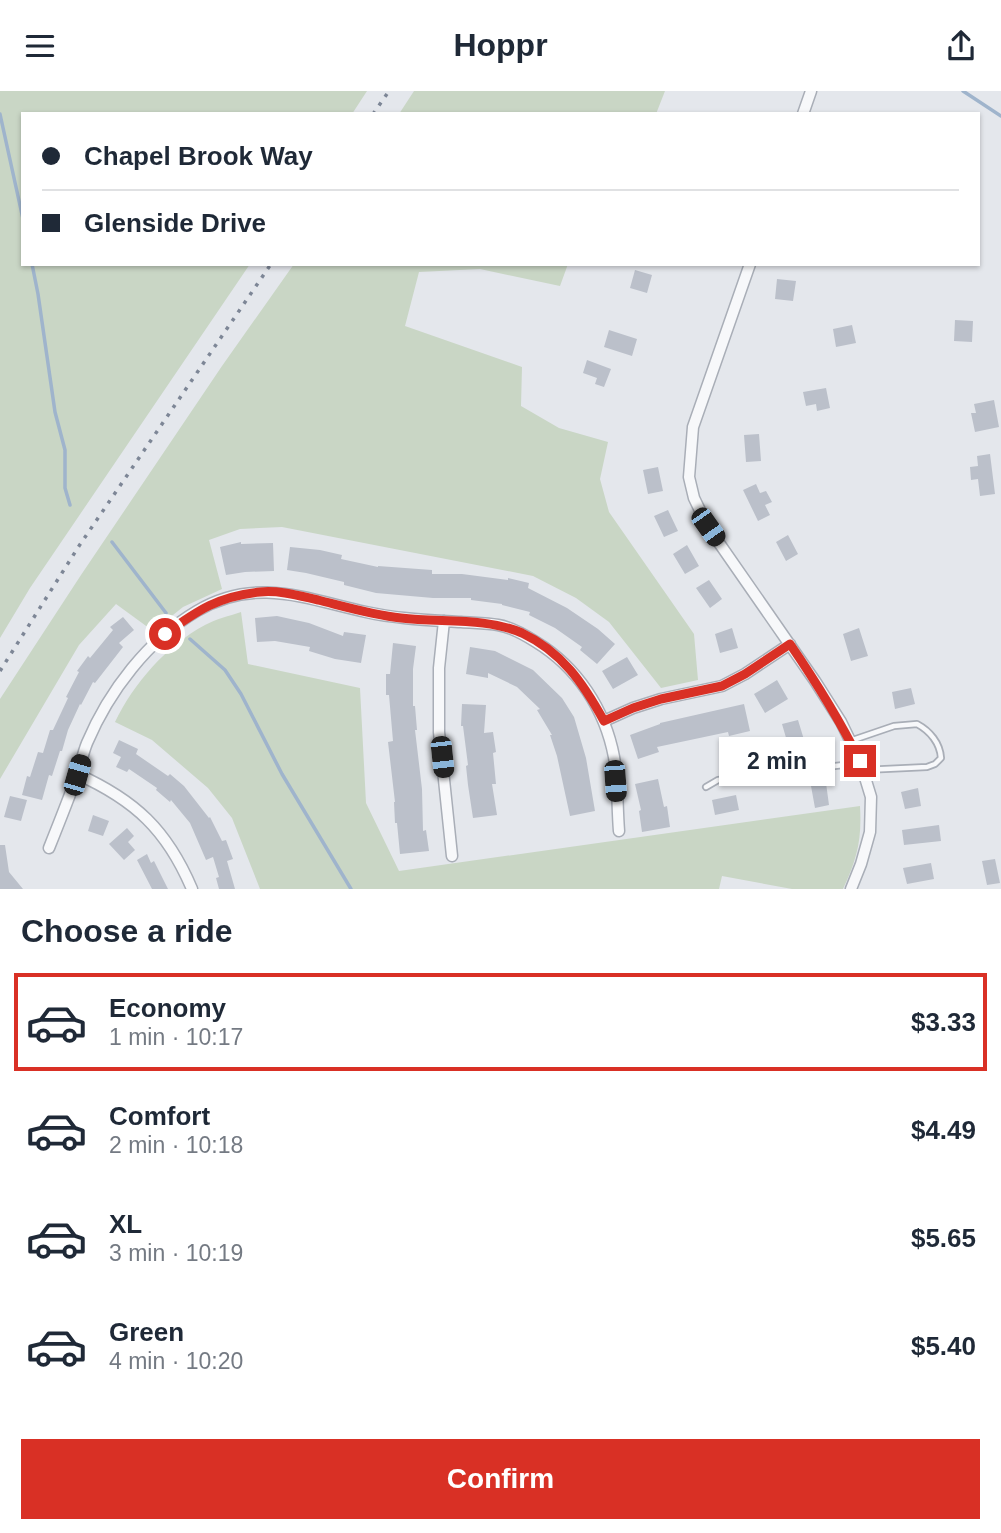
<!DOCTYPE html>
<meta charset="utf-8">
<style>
:root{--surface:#fff;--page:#f6f6f7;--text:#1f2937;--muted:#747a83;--line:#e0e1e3;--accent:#d93025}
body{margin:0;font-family:Arial,sans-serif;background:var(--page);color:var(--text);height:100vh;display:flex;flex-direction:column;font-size:26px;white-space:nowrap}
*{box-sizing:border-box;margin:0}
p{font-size:23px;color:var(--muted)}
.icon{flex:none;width:38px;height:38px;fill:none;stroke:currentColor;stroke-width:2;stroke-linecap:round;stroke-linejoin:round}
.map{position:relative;height:798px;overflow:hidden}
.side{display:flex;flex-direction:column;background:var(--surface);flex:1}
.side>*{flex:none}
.guide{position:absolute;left:21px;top:21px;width:959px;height:154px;border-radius:0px;box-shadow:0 2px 5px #0004;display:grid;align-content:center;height:154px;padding:0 21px;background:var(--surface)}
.end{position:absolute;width:32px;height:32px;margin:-16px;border:9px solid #d93025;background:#fff;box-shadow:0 0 0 4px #fff}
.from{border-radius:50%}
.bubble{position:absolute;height:49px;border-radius:0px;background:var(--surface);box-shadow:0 2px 5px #0004;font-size:23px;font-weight:600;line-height:49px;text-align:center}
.car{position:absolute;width:21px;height:42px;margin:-21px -10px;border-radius:9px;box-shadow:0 0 5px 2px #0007;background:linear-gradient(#222 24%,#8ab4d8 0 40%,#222 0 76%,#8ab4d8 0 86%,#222 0)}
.guide b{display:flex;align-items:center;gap:24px;height:66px;font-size:26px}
.guide b+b{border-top:2px solid var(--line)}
.guide i{width:18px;height:18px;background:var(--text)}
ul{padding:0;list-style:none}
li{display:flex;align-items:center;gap:21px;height:98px;margin:0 14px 10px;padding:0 7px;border:4px solid transparent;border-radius:0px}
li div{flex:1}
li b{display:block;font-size:26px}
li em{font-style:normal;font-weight:600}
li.active{border-color:var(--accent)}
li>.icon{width:63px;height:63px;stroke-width:1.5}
h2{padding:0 21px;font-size:32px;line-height:84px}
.action{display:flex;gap:14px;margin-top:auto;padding:14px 21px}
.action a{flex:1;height:80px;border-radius:0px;background:var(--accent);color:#fff;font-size:28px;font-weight:600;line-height:80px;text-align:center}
header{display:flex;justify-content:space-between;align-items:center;height:91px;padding:0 21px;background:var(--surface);font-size:32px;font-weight:600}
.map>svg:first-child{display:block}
.green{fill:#c9d6c5}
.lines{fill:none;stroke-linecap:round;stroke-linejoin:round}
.stream{stroke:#9fb4cc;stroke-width:3.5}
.building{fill:#bbc0ca}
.service-casing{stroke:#a9aeb7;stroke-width:8}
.minor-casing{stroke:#a9aeb7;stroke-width:13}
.service{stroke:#f7f8fa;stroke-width:4.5}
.minor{stroke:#f7f8fa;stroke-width:10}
.rail{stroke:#7d8696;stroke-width:3.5;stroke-dasharray:3.5 7;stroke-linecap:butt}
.route{stroke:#d93025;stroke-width:9}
</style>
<header><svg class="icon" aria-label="menu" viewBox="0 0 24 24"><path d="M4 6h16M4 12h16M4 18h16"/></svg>Hoppr<svg class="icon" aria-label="share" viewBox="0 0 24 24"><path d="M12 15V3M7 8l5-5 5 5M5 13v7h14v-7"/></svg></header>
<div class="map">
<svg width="1001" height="798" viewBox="0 0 1001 798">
<rect width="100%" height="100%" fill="#e4e7ec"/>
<path class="green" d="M 0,0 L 367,0 L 352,23 L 23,23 L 23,173 L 250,173 L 30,497 L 0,547 Z
M 414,0 L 665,0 L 656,23 L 399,23 Z
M 294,173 L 568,173 L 560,195 L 480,178 L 419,181 L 405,235 L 522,276 L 521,315 L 559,337 L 608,351 L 600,388 L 609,421 L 694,543 L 698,589 L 661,597 L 609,531 L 576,507 L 533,485 L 282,436 L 240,438 L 209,449 L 222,498 L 183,516 L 153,540 L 116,513 L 79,554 L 0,688 L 0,608 L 81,484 L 222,275 Z
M 241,521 L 248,573 L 360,597 L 366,712 L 399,780 L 860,715 C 862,749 857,768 843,798 L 792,798 L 722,785 L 719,798 L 260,798 L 232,727 L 208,697 L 152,649 L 115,631 C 134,592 166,555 205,534 C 216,528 229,525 241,521 Z"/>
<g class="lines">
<path class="stream" d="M 963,0 L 1001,25
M 0,23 L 23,128
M 32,173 L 38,203 L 55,321 L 65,359 L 65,397 L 70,414
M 112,451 L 166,522
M 190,548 L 225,579 L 241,603 L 282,683 L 351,798"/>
</g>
<path class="building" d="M 635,179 L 652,184 L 647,202 L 630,197 Z
M 777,188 L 796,190 L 793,210 L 775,208 Z
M 955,229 L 973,230 L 972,251 L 954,250 Z
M 852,234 L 856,252 L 836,256 L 833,238 Z
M 609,239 L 637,248 L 632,265 L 604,256 Z
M 587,269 L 611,278 L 604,296 L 595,293 L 597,287 L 583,282 Z
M 826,297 L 830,317 L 817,320 L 816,313 L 806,315 L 803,301 Z
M 994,309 L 999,336 L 975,341 L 971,322 L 976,322 L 974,313 Z
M 759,343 L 761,370 L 746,371 L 744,344 Z
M 990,363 L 995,403 L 980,405 L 978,388 L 971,389 L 970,376 L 978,375 L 977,365 Z
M 658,376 L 663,400 L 648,403 L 643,379 Z
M 756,393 L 760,402 L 766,400 L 772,411 L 765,414 L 770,424 L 758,430 L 743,399 Z
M 668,419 L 678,440 L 664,446 L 654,425 Z
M 788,444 L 798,463 L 786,470 L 776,451 Z
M 241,451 L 241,453 L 273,452 L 274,480 L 245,481 L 226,484 L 220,456 Z
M 687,454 L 699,475 L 685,483 L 673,463 Z
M 290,456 L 320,459 L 342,464 L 341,468 L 378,476 L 378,475 L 432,479 L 432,483 L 462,483 L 508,489 L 508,487 L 529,492 L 528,497 L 567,517 L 598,538 L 615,553 L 597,573 L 580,559 L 582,556 L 555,537 L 529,524 L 530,521 L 502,514 L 502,513 L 471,509 L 471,507 L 433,507 L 376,502 L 344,494 L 344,491 L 306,482 L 287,479 Z
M 709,489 L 722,508 L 710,517 L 696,497 Z
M 277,525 L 309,532 L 343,545 L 344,541 L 366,544 L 361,572 L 335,568 L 309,560 L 310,556 L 275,550 L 257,551 L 255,527 Z
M 123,526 L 134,539 L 119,552 L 123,556 L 95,592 L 93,591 L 81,614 L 80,613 L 68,639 L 62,660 L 60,660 L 52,685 L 49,684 L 42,709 L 22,704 L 27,685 L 30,686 L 38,661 L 43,662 L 50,639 L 53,639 L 68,607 L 66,606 L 79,581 L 77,580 L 88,565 L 90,567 L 113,539 L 110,536 Z
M 732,537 L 738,557 L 720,562 L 715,543 Z
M 859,537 L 868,565 L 851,570 L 843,543 Z
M 393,552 L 416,555 L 413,578 L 413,615 L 415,615 L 417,639 L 415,639 L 422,698 L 423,740 L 426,739 L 429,760 L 400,763 L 397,732 L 395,732 L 394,711 L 395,711 L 388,651 L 393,650 L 389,604 L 386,604 L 386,583 L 390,583 Z
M 470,556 L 495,560 L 533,579 L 562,607 L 574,626 L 586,667 L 595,720 L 570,725 L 557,665 L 550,644 L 552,644 L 537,619 L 540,618 L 517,596 L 488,582 L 488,587 L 466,583 Z
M 627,566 L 638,584 L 613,598 L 602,580 Z
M 777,589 L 788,608 L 765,622 L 754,603 Z
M 911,597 L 915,613 L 895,618 L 892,601 Z
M 462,613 L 486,614 L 484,642 L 493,641 L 496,661 L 493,662 L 496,693 L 492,693 L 497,724 L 473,727 L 468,694 L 466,675 L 468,674 L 463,635 L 461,635 Z
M 744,613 L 750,640 L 729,645 L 728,641 L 657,656 L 659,661 L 638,668 L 630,644 L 660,633 L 660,632 Z
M 798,629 L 805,652 L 789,657 L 782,633 Z
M 119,649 L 138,658 L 136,663 L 168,685 L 170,683 L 184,695 L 209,727 L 210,726 L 222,750 L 226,749 L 233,768 L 227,770 L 235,798 L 219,798 L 216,787 L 219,786 L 213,766 L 206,769 L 190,732 L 171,709 L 170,711 L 156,699 L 157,697 L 129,678 L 127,681 L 116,676 L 121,666 L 113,662 Z
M 658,688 L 664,716 L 667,715 L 670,736 L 642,741 L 639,720 L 641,719 L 635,693 Z
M 826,692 L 829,714 L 815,717 L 811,695 Z
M 918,697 L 921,715 L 905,718 L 901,701 Z
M 736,704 L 739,719 L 715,724 L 712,709 Z
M 10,705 L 27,709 L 21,730 L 4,726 Z
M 93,724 L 109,730 L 103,745 L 88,740 Z
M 939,734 L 941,750 L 904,754 L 902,739 Z
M 127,737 L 134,745 L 128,751 L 135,759 L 124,769 L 109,753 Z
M 0,754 L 5,754 L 9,781 L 23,798 L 0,798 Z
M 147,763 L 151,772 L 154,770 L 168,798 L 152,798 L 137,769 Z
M 995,768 L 1000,792 L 987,794 L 982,770 Z
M 931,772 L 934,788 L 907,793 L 903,777 Z"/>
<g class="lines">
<g class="service-casing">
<path id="service" d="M 850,650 L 894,635 L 917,633 C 930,640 940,652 941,667 L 935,673 L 927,676 L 864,679
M 706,696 L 718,689 L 860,672"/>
</g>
<g class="minor-casing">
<path id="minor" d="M 803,23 L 811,0
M 750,173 L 693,336 L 689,386 L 694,407 L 708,436 L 815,590 L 841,631 L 860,670 L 871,706 L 870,741 L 861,773 L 851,798
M 444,530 L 439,577 L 439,641 L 452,765
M 604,630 L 633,617 L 661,608 L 722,595 L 745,583 L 790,553
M 77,683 C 135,709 167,739 192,798
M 49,757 C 59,732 69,707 78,682 C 81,672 83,662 87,652 C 109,600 148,549 197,520 C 256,485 306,508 366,521 C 397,528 429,529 461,531 C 473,532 486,532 498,534 C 511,536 525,544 536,551 C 577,576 605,618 614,666 C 618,690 617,715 619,740"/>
</g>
<use href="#service" class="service"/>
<use href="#minor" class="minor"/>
<path class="rail" d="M 373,23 L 389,0
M 0,580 L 79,455 L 271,173"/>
</g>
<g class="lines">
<path class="route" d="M 165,543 C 198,519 219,505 260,501 C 280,499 300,505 318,509 C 346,516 373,524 401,527 C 441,532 485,526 522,542 C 562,561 583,592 604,630 L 633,617 L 661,608 L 722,595 L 745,583 L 790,553 C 816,591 839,628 860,670"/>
</g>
</svg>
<i class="end from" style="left:165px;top:543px"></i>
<i class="end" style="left:860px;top:670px"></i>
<div class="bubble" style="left:719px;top:646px;width:116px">2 min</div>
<i class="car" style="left:708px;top:436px;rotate:145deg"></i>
<i class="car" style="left:442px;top:666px;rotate:174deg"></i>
<i class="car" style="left:77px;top:684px;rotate:16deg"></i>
<i class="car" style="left:615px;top:690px;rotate:176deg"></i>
<div class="guide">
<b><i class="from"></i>Chapel Brook Way</b>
<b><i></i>Glenside Drive</b>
</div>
</div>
<section class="side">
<h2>Choose a ride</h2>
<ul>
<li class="active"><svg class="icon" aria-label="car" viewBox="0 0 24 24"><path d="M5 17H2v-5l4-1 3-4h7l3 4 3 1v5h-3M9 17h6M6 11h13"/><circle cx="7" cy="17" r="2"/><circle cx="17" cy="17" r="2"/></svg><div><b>Economy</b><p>1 min · 10:17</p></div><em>$3.33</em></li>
<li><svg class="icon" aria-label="car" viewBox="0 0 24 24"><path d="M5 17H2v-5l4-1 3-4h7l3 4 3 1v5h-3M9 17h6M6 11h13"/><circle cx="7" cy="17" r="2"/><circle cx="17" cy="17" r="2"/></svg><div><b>Comfort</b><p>2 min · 10:18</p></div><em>$4.49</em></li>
<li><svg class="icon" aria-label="car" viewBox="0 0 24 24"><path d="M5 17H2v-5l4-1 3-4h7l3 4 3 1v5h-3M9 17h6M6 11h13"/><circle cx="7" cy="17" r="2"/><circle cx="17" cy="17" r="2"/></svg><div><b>XL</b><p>3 min · 10:19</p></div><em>$5.65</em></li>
<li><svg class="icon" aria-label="car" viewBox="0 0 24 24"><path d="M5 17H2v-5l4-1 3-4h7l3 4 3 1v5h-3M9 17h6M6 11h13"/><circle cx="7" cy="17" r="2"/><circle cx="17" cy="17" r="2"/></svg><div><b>Green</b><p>4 min · 10:20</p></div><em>$5.40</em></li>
</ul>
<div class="action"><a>Confirm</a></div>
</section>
